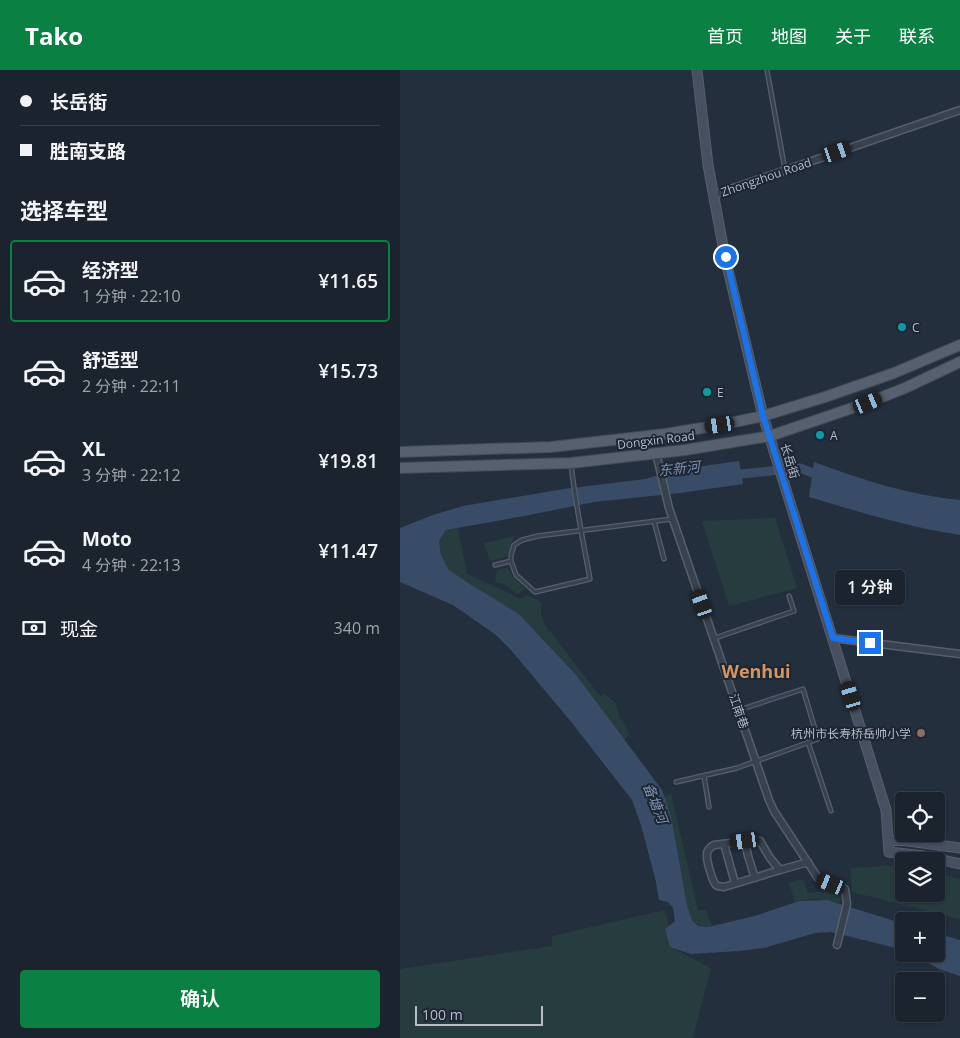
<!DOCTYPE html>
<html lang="zh">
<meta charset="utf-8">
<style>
:root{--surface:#1b232e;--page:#282f3a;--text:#f1f3f6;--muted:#a0a4aa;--line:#39404a;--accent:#0b8043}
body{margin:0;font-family:"Open Sans","Noto Sans SC",sans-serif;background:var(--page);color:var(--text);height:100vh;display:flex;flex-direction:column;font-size:19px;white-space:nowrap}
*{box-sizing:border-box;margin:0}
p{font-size:16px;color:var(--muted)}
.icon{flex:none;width:28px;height:28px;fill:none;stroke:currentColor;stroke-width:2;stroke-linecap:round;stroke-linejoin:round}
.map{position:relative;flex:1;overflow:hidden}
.sheet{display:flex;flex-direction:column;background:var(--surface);width:400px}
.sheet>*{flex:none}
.banner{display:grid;align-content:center;height:110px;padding:0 20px;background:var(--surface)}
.fabs{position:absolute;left:495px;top:722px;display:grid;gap:10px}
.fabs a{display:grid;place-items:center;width:50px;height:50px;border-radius:5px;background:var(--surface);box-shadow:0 1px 4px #0004,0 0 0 1px var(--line);font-size:25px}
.scale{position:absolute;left:15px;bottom:12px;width:128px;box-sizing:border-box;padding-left:5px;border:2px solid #b4bcc9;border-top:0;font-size:14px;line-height:18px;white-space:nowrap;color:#b4bcc9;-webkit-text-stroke:4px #1d2633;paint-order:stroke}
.end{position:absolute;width:22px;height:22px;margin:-11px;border:6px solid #1a73e8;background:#fff;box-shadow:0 0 0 2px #fff}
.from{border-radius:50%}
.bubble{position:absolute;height:35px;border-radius:5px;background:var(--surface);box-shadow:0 1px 4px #0004,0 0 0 1px var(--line);font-size:16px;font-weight:600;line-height:35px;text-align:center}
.car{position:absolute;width:15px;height:30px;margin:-15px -8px;border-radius:6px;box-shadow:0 0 4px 1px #0007;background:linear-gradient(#222 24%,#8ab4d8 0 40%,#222 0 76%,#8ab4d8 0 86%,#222 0)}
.banner b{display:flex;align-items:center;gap:18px;height:48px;font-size:19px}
.banner b+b{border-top:1px solid var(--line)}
.banner i{width:12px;height:12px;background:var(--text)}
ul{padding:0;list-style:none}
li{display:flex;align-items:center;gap:15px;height:82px;margin:0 10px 8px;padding:0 10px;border:2px solid transparent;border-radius:5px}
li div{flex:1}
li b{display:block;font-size:19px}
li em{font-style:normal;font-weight:600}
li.selected{border-color:var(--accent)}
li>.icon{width:45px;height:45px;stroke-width:1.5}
h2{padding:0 20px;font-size:22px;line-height:60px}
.pay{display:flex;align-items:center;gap:12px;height:55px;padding:0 20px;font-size:19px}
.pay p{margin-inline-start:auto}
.cta{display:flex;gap:10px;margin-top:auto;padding:10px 20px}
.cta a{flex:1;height:58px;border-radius:5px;background:var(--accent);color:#fff;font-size:20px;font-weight:600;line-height:58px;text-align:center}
header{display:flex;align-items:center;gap:30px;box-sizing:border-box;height:70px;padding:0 25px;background:var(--accent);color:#fff}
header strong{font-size:24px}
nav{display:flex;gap:28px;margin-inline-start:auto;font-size:18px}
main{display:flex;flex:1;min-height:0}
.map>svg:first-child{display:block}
.green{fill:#263c3f}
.water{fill:#394c67}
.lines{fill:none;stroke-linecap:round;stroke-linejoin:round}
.canal{stroke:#394c67;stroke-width:9}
.lane-casing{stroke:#565f6c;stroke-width:5.5}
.street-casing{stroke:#565f6c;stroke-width:9}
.secondary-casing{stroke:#565f6c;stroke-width:11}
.primary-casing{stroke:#414a57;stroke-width:12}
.lane{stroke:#38414e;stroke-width:3}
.street{stroke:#38414e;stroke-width:6}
.secondary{stroke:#465061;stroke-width:9}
.primary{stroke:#56606e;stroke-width:10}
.route{stroke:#1a73e8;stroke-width:6}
.culture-dot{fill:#0f9aa8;stroke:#1d2633;stroke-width:2}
.education-dot{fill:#8d6e63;stroke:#1d2633;stroke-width:2}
.labels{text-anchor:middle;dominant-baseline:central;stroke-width:4;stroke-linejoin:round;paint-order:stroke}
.street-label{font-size:12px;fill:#b4bcc9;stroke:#1d2633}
.poi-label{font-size:12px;fill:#b4bcc9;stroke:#1d2633;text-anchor:start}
.water-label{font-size:14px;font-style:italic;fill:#7c92b1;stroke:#1d2633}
.district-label{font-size:18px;font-weight:bold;fill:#d59563;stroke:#1d2633}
</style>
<header>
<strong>Tako</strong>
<nav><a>首页</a><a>地图</a><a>关于</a><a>联系</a></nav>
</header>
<main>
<section class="sheet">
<div class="banner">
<b><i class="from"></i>长岳街</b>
<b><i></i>胜南支路</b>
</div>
<h2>选择车型</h2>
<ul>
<li class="selected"><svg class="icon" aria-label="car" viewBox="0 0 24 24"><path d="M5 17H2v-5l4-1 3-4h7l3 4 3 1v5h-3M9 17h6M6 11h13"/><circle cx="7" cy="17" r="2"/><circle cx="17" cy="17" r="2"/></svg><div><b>经济型</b><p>1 分钟 · 22:10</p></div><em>¥11.65</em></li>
<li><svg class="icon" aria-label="car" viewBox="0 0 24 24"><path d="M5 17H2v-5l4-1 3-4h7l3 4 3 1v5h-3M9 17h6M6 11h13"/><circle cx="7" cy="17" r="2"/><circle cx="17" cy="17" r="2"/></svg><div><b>舒适型</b><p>2 分钟 · 22:11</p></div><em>¥15.73</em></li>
<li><svg class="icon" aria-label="car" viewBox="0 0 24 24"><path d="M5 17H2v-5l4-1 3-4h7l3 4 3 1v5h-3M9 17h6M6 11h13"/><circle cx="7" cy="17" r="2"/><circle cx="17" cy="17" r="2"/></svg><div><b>XL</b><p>3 分钟 · 22:12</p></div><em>¥19.81</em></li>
<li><svg class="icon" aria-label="car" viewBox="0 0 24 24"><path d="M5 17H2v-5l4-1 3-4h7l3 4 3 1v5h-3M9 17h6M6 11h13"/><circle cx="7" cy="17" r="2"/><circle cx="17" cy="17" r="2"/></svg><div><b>Moto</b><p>4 分钟 · 22:13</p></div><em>¥11.47</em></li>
</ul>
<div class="pay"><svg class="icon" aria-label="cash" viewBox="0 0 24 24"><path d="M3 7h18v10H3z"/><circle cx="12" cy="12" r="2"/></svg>现金<p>340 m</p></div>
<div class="cta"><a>确认</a></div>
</section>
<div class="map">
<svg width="560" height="968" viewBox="0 0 560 968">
<rect width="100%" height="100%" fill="#242f3e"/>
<path class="green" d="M 375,448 L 397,518 L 329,536 L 302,451 Z
M 58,458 L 67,504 L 121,529 L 127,525 L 141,532 L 141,544 L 145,555 L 200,626 L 205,624 L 216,633 L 219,646 L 230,664 L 224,670 L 177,606 L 119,544 L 70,514 L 49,500 L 41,485 L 39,471 L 46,460 Z
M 114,466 L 107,487 L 90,491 L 84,473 Z
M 108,497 L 113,507 L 125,519 L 117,524 L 104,514 L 95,512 L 97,501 Z
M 271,724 L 298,840 L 306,840 L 312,856 C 304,858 296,856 292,849 C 283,833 283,812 280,795 C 276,772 271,749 264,726 Z
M 504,795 L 504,824 L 536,824 L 536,803 L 560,809 L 560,849 L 452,822 L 450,798 Z
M 403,809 L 408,823 L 428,821 L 441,827 L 440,834 C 426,829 409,827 395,832 L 389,813 Z
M 265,840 L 274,879 L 311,898 L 293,968 L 0,968 L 0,899 L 152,876 L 152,866 Z"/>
<path class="water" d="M 339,391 L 343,414 L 280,423 L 194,432 L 124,446 L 46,460 L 39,471 L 41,485 L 49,500 L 70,514 L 119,544 L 177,606 L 262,720 L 271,747 L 280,795 L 287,836 L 292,850 L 298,856 L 308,857 L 355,846 L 399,831 L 427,830 L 504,854 L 504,880 L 431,862 L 415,863 L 364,878 L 339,881 L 291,884 L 270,877 L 265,859 L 275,851 L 273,838 L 268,832 L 259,830 L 256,812 L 241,755 L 232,730 L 172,653 L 111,580 L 96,565 L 53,535 L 0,512 L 0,458 L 33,445 L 63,436 L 164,419 L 245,409 L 282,399 Z
M 414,392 C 462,410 509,425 560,430 L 560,465 C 508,457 459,442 409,427 Z
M 536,863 L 560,870 L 560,906 L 539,899 L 514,884 L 536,884 Z"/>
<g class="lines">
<path class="canal" d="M 331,405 L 400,398 L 423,407"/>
<g class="lane-casing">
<path id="lane" d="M 367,0 L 385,100
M 171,394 C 175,432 183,471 190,509 L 135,522 L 116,505 L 111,491 L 111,485 L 114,475 L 122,470 L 138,466 L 272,449
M 254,451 L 264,489
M 95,495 L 111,491
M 315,568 L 394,541 L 389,526
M 408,672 L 431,741
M 304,706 L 309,737
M 276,712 L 337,698 L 418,669 L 403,619 L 339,640"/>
</g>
<g class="street-casing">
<path id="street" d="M 313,125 L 560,40
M 256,383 L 269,438 L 369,730 L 374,741 L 418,808 L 445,819 L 447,834 L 437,875
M 433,568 L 560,584
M 345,771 L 348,786 L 355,808
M 324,774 L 335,813
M 380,800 L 324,817 C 321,816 318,817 316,815 C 312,811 306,789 307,784 C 307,779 311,777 314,775 L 354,770 L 360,771 L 370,788 L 380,800 L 408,792"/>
</g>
<g class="secondary-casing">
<path id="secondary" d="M 297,0 L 308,95 L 325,187 L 363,346 L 486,740 L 489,782 L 524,786 L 560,794
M 488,770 L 508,771 L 560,778"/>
</g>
<g class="primary-casing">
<path id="primary" d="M 0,382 L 151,377 L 265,364 L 320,355 L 363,346 L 425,327 L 494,303 L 560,275
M 0,398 L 171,393 L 285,380 L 370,366 L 467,333 L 505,318 L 560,292"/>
</g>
<use href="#lane" class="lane"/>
<use href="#street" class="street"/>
<use href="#secondary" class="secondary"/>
<use href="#primary" class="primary"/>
</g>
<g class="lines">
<path class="route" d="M 326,187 L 363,346 L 433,568 L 470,573"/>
</g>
<g class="culture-dot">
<circle cx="502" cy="257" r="5"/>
<circle cx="307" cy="322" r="5"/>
<circle cx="420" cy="365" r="5"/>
</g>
<circle class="education-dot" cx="521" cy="663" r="5"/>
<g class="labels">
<g class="street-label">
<text transform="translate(366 107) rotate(-19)">Zhongzhou Road</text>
<text transform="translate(256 370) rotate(-7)">Dongxin Road</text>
<text transform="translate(390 391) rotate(73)">长岳街</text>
<text transform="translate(339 641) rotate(71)">江南巷</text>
</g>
<g class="poi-label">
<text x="512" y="257">C</text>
<text x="317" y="322">E</text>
<text x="430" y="365">A</text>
<text x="511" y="663" text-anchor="end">杭州市长寿桥岳帅小学</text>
</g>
<g class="water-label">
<text transform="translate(279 398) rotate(-6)">东新河</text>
<text transform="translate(256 733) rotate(68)">备塘河</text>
</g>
<g class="district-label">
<text x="356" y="601">Wenhui</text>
</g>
</g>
</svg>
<div class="fabs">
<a><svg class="icon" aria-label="locate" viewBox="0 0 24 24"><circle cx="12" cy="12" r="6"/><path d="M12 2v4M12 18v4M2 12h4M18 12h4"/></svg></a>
<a><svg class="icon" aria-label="layers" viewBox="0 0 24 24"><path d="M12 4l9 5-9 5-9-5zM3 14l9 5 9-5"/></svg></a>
<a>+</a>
<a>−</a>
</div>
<div class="scale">100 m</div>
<i class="end from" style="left:326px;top:187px"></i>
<i class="end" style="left:470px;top:573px"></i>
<div class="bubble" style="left:435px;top:500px;width:70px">1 分钟</div>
<i class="car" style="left:437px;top:82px;rotate:71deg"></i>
<i class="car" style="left:468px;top:333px;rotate:68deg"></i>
<i class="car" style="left:320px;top:355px;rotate:261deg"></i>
<i class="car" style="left:302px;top:534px;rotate:341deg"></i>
<i class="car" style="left:451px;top:626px;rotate:343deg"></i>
<i class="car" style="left:345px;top:771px;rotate:262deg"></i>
<i class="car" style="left:431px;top:814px;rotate:292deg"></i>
</div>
</main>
